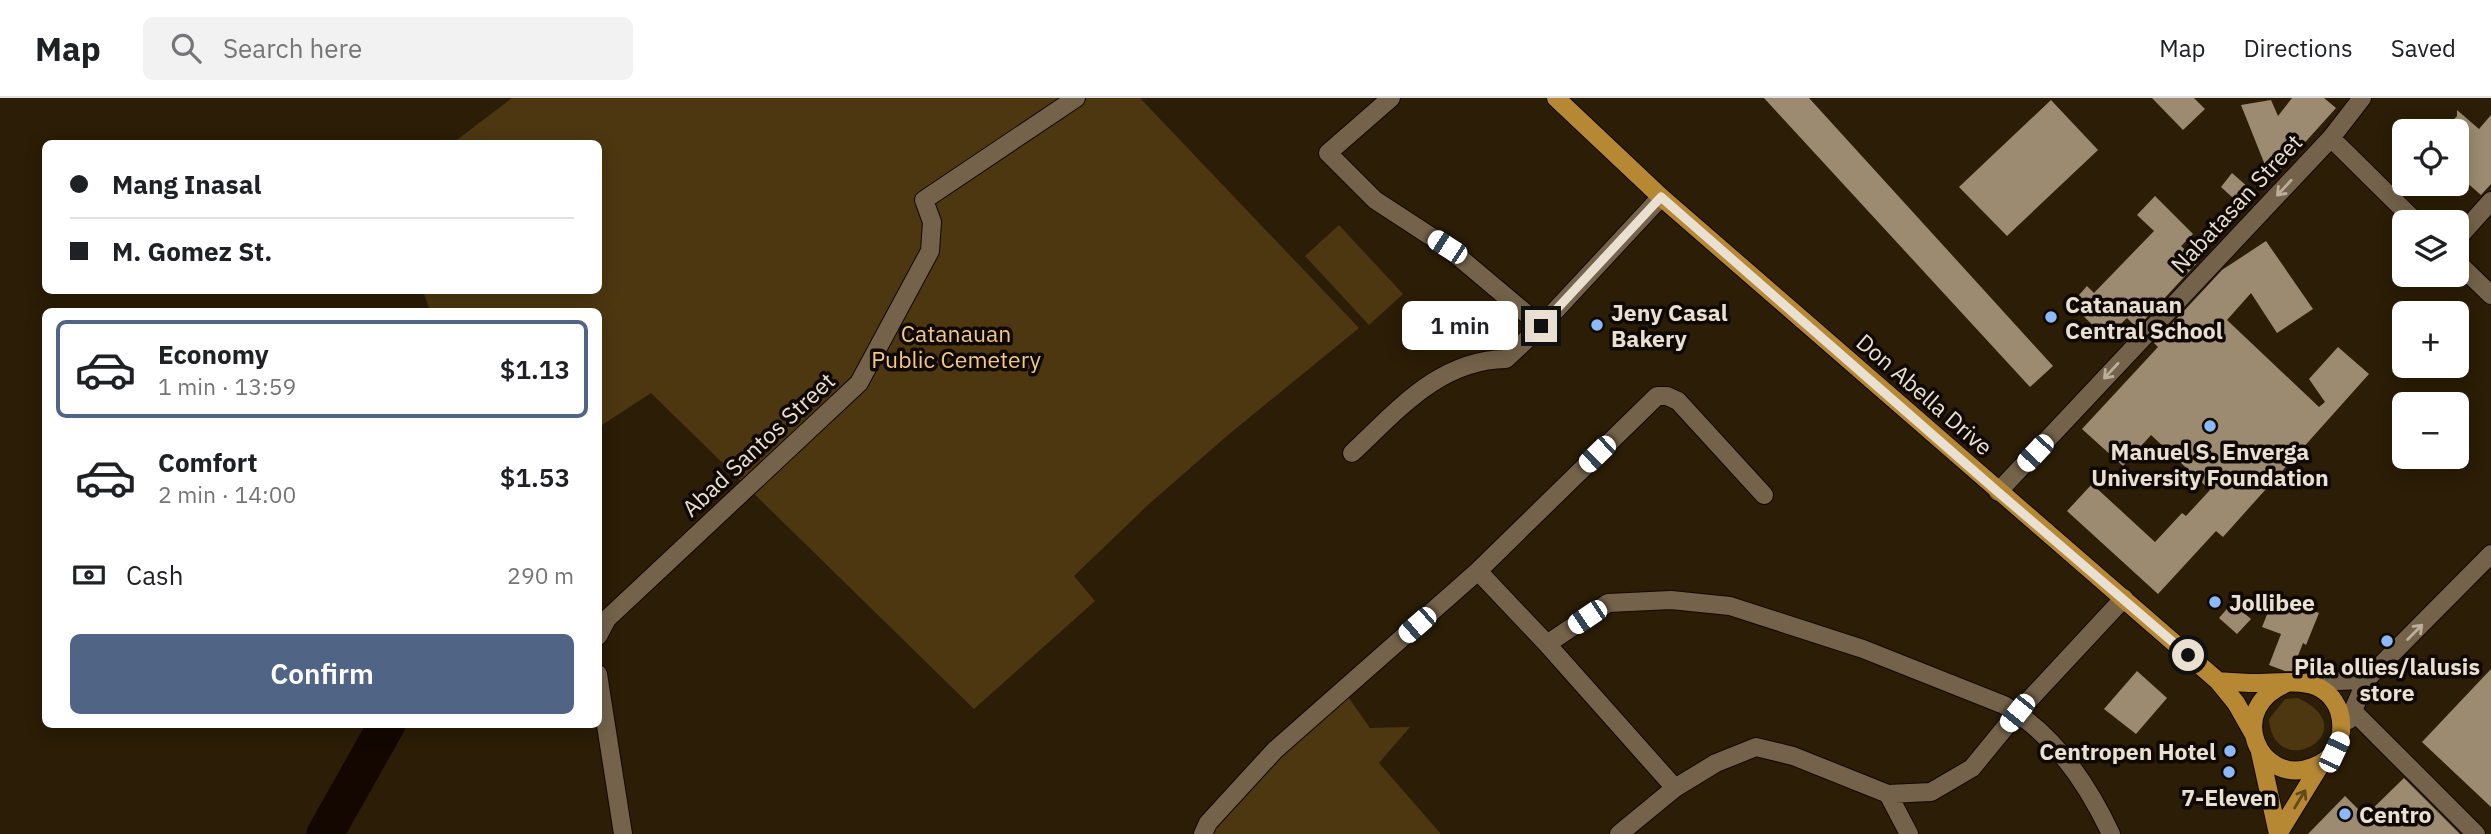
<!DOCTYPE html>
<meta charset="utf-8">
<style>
:root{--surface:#fff;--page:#f2f2f2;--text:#202124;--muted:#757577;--line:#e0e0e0;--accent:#506585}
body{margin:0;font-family:"IBM Plex Sans",sans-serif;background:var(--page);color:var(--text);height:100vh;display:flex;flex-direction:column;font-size:26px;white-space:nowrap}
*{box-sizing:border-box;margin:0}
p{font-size:23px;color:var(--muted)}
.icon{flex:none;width:38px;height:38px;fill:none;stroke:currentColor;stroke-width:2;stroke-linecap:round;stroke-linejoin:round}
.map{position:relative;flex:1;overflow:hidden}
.side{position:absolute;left:42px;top:210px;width:560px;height:420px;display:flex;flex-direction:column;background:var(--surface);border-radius:10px;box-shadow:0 4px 18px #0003}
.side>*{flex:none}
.top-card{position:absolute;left:42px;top:42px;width:560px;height:154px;border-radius:10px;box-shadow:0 4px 18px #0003;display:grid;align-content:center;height:154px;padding:0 28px;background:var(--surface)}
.buttons{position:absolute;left:2392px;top:21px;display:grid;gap:14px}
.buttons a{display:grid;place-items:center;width:77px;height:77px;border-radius:10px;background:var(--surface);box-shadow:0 4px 18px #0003;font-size:35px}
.end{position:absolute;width:32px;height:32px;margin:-16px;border:9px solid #eae0d2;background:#111;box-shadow:0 0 0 4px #111}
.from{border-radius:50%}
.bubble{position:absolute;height:49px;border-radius:10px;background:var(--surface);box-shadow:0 4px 18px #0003;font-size:23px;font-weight:600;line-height:49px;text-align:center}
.car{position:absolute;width:21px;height:42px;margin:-21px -10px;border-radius:9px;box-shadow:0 0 5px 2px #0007;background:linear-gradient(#fff 24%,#345 0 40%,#fff 0 76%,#345 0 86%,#fff 0)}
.top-card b{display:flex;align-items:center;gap:24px;height:66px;font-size:26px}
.top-card b+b{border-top:2px solid var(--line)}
.top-card i{width:18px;height:18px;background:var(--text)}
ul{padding:12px 0 0;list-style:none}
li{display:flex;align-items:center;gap:21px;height:98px;margin:0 14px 10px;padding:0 14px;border:4px solid transparent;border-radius:10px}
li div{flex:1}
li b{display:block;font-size:26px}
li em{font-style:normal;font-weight:600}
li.selected{border-color:var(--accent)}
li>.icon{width:63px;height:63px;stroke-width:1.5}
.pay{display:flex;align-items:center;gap:18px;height:77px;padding:0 28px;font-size:26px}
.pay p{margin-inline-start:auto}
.button{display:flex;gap:14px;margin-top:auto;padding:14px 28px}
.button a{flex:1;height:80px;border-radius:10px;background:var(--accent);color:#fff;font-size:28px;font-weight:600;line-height:80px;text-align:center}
header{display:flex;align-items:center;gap:42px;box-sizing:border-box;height:98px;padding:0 35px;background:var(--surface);border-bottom:2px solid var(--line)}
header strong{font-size:33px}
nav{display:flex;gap:38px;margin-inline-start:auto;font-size:24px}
.search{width:490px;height:63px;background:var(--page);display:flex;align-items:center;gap:18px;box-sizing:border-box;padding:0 24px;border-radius:10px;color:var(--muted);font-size:26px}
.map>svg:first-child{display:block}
.green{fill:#4d3711}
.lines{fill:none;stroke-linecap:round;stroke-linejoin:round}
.river{stroke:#130700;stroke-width:37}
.building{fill:#9c8b71}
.street-casing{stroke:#130700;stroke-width:20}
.secondary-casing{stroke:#130700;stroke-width:20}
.primary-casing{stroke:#130700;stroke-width:20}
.street{stroke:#74634a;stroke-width:18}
.secondary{stroke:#74634a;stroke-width:18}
.primary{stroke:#b78833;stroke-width:18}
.oneway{stroke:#bbae9c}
.oneway2{stroke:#63481a}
.route{stroke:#eae0d2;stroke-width:9}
.poi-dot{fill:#8bb9fc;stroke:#0f0902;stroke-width:2.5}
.labels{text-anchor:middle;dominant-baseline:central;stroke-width:7;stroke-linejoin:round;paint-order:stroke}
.street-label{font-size:23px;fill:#eae0d2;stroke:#0f0902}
.poi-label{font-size:23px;font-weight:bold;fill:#eae0d2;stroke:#0f0902;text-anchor:start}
.park-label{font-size:23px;fill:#f3c784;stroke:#0f0902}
</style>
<header>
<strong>Map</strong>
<div class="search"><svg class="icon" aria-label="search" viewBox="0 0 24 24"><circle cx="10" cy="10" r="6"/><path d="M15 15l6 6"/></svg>Search here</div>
<nav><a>Map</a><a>Directions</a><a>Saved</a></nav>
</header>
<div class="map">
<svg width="2491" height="736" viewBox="0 0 2491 736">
<rect width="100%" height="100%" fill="#2b1d06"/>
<path class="green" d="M 512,0 L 1140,0 L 1359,230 L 1228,337 L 1149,406 L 1074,478 L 1095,503 L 974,611 L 651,295 L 599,329 L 598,214 L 430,213 L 423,193 L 598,192 L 598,46 L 453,45 Z
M 1339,127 L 1403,196 L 1369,227 L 1305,158 Z
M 1346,596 L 1370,630 L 1410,629 L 1379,665 L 1441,736 L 1212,736 L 1216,726 L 1280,656 Z
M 2298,600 C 2369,633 2274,687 2269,621 L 2285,601 Z"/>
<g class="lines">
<path class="river" d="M 325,736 L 387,626"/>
</g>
<path class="building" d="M 1764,0 L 1809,0 L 2053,268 L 2030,289 Z
M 2152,0 L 2194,0 L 2205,11 L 2183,32 Z
M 2292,0 L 2324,0 L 2336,10 L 2271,82 L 2241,7 L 2271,2 L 2278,18 Z
M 2051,2 L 2098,52 L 2007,138 L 1959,89 Z
M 2457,12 L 2479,31 L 2491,17 L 2491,86 L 2481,97 L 2457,76 L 2457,33 L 2443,33 L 2457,18 Z
M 2232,75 L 2257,97 L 2244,110 L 2221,89 Z
M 2155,98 L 2193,136 L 2181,148 L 2198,164 L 2137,230 L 2127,220 L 2106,240 L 2071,206 L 2087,188 L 2094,195 L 2154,133 L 2137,117 Z
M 2266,143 L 2313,211 L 2277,235 L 2251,195 L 2227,222 L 2319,309 L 2325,304 L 2309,281 L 2338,249 L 2369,276 L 2223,439 L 2216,433 L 2158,496 L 2067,413 L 2092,386 L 2155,444 L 2182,415 L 2186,418 L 2210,392 L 2151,337 L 2123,368 L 2082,331 L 2158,249 L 2154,245 L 2222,172 Z
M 2275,497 L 2319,515 L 2306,547 L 2303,545 L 2292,573 L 2285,573 L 2269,567 L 2281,536 L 2262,529 Z
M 2232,505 L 2251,521 L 2237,536 L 2219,520 Z
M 2491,571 L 2491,709 L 2422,644 Z
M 2137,573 L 2167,600 L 2136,636 L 2104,611 Z
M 2404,680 L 2460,736 L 2308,736 L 2345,698 L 2365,718 Z"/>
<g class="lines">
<g class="street-casing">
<path id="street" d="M 1391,0 L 1328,55 L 1375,102 L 1447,149 L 1541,228
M 2331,40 L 2416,124
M 2457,141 L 2491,103
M 2457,164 L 2491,197
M 1352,355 C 1398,312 1439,262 1506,261 L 1541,228 L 1661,99
M 1998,394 L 2331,40 L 2362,0
M 1478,473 L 1547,546 L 1675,690
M 598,538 L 607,521 L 859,285 L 930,153 L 932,124 L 924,102 L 1076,0
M 1547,546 L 1608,505 L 1671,502 L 1730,508 L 1863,551 L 2004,607 C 2053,635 2087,685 2111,736
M 598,576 L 623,736
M 2308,584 L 2366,582 L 2349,622
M 2354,614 L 2476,736
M 1888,696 L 1909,736
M 1203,736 L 1208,725 L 1275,652 L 1478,473 L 1657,298 L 1667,298 L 1678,303 L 1764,397
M 1619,736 L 1675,690 L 1716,665 L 1756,649 L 1793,658 L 1888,696 L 1931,694 L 1972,670 L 2017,615 L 2124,500"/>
</g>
<g class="secondary-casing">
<path id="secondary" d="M 2366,582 L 2491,456"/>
</g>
<g class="primary-casing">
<path id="primary" d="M 1556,0 L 1661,99 L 2218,583 L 2236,605 L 2253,635
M 2218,583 C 2231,584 2243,585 2256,585 C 2287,585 2325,576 2339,613 C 2343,626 2342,642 2334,654 C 2329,661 2321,666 2313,669 C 2259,690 2222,608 2290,584
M 2260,654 L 2278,736
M 2278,736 L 2321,666"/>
</g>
<use href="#street" class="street"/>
<use href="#secondary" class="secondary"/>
<use href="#primary" class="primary"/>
</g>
<defs><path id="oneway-shaft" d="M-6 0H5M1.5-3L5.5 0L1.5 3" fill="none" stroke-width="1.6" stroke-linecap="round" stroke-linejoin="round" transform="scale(1.75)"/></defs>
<g class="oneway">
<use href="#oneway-shaft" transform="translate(2284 90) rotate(133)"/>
<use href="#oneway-shaft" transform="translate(2111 273) rotate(133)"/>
<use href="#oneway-shaft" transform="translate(2415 534) rotate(-45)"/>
</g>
<use class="oneway2" href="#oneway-shaft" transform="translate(2300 701) rotate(-59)"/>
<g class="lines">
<path class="route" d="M 1541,228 L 1661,99 L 1998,394 L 2188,557"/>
</g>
<g class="poi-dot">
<circle cx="2051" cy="219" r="7"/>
<circle cx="1597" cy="227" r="7"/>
<circle cx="2210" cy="328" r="7"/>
<circle cx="2215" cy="504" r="7"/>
<circle cx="2387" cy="543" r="7"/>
<circle cx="2230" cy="653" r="7"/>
<circle cx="2229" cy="674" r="7"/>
<circle cx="2345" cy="716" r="7"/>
</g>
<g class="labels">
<g class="street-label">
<text transform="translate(2236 105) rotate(-47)">Nabatasan Street</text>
<text transform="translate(1925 296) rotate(41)">Don Abella Drive</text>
<text transform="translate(758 346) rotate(-43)">Abad Santos Street</text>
</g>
<g class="poi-label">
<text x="2065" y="206">Catanauan<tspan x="2065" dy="26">Central School</tspan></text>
<text x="1611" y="214">Jeny Casal<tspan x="1611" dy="26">Bakery</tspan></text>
<text x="2210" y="353" text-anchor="middle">Manuel S. Enverga<tspan x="2210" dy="26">University Foundation</tspan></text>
<text x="2229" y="504">Jollibee</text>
<text x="2387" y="568" text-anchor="middle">Pila ollies/lalusis<tspan x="2387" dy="26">store</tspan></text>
<text x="2216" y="653" text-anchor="end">Centropen Hotel</text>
<text x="2229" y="699" text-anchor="middle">7-Eleven</text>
<text x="2359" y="716">Centro</text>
</g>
<g class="park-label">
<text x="956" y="235">Catanauan<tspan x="956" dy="26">Public Cemetery</tspan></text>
</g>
</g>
</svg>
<div class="buttons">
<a><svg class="icon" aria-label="locate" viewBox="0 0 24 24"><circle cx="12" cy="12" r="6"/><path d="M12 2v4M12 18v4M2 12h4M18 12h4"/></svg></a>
<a><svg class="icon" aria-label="layers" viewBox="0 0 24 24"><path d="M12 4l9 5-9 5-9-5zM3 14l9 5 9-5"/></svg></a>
<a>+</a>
<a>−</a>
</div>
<i class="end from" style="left:2188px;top:557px"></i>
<i class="end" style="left:1541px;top:228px"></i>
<div class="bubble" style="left:1402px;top:203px;width:116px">1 min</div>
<i class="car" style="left:1447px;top:149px;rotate:303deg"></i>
<i class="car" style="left:2035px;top:355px;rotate:223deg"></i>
<i class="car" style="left:1597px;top:356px;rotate:226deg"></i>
<i class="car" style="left:1587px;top:519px;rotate:236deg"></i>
<i class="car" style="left:1417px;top:527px;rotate:229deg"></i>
<i class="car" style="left:2017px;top:615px;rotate:219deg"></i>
<i class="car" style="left:2334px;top:654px;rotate:25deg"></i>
<div class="top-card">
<b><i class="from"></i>Mang Inasal</b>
<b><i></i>M. Gomez St.</b>
</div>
<section class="side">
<ul>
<li class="selected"><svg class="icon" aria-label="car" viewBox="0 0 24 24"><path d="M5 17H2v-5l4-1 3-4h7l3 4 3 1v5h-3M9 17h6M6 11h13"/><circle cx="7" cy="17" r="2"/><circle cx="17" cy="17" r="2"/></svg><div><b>Economy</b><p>1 min · 13:59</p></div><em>$1.13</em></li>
<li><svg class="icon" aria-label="car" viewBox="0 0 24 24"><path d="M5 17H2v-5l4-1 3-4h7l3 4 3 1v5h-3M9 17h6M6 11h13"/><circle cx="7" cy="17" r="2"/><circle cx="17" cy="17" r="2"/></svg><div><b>Comfort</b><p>2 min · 14:00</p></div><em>$1.53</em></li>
</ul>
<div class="pay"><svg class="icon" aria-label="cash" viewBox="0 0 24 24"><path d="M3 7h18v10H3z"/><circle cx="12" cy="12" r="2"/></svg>Cash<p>290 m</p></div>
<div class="button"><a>Confirm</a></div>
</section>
</div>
